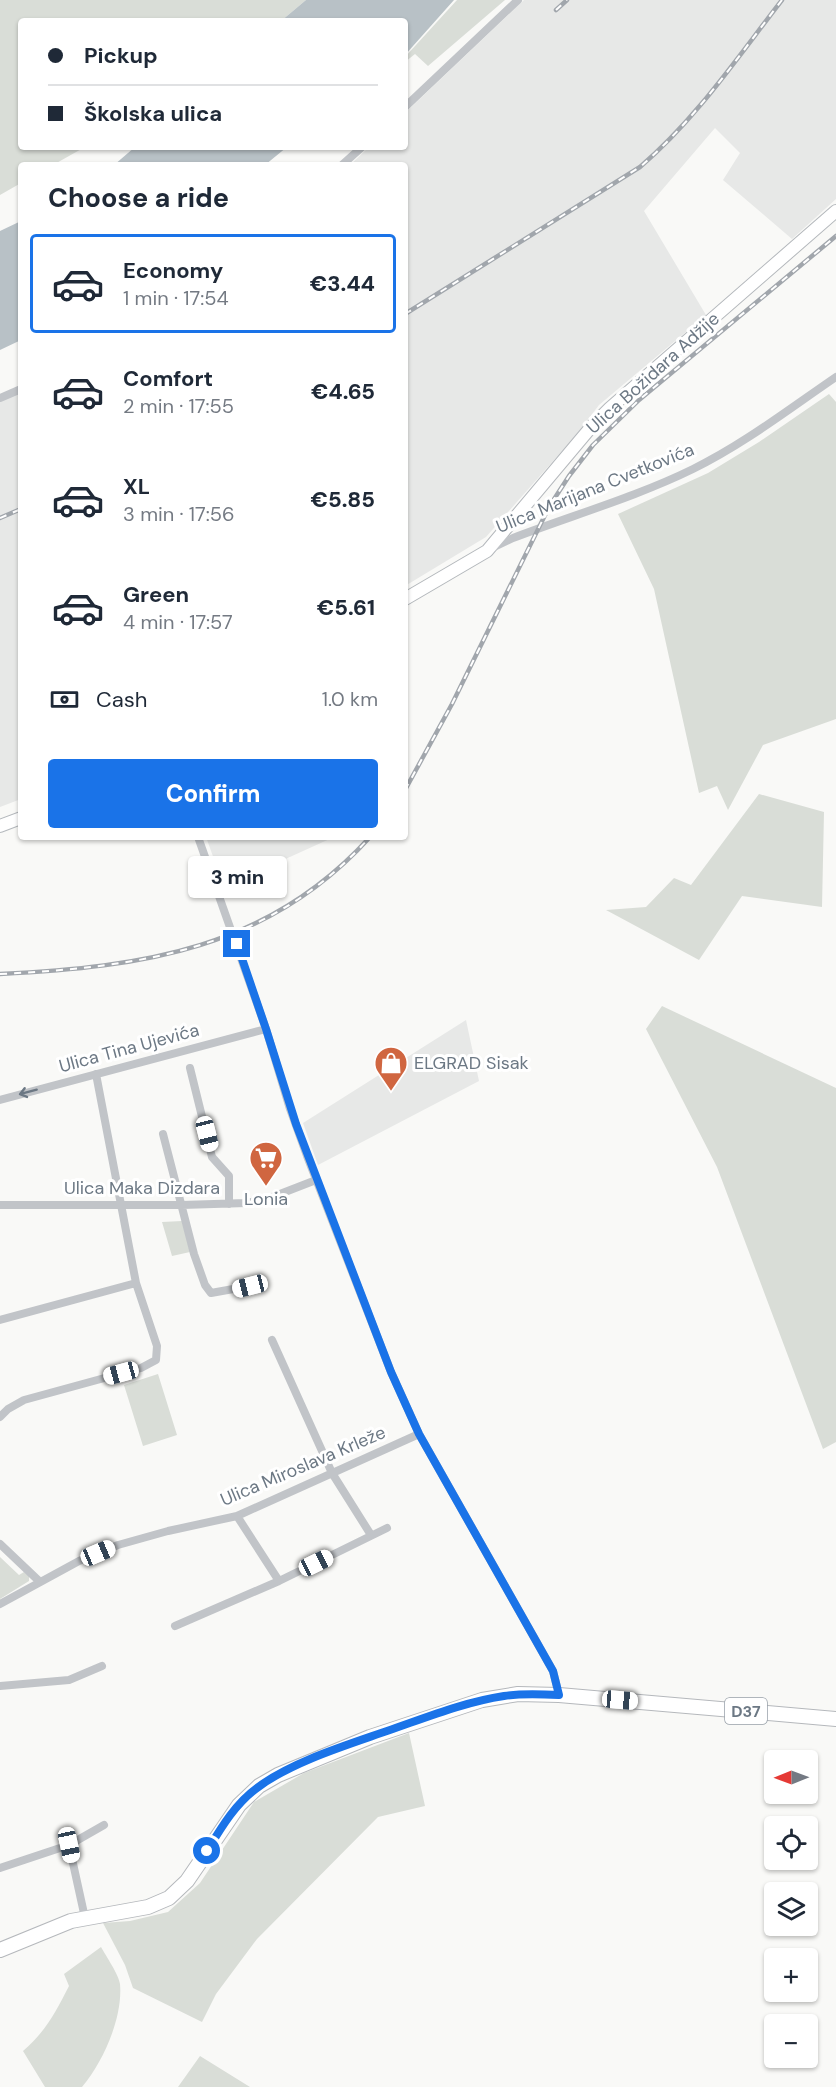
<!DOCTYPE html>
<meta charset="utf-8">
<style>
:root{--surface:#fff;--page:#f2f2f3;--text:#1f2937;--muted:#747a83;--line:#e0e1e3;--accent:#1a73e8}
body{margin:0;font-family:"DM Sans",sans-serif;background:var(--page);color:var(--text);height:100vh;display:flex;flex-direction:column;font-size:22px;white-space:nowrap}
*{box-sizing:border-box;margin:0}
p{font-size:20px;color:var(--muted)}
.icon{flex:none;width:33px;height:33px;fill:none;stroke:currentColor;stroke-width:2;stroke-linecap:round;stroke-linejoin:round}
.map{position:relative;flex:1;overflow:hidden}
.drawer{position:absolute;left:18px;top:162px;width:390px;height:678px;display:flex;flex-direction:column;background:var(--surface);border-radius:6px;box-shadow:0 2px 4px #0004}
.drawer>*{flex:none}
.hud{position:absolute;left:18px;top:18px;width:390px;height:132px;border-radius:6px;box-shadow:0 2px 4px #0004;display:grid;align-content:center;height:132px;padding:0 30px;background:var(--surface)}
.needle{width:39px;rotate:269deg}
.tools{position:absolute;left:764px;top:1750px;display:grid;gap:12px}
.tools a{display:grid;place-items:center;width:54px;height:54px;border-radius:6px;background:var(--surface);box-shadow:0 2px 4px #0004;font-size:30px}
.end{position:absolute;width:27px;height:27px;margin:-14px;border:8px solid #1a73e8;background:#fff;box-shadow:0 0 0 3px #fff}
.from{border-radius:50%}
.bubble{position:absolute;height:42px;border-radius:6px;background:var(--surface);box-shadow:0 2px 4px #0004;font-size:20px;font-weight:800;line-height:42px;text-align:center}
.car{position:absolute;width:18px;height:36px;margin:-18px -9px;border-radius:8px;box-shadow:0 0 4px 2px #0007;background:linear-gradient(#fff 24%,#345 0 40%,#fff 0 76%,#345 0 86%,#fff 0)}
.hud b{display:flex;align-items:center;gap:21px;height:57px;font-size:22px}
.hud b+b{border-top:2px solid var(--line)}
.hud i{width:15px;height:15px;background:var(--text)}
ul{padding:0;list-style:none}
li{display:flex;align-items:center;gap:18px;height:99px;margin:0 12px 9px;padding:0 18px;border:3px solid transparent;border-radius:6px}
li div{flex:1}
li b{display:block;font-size:22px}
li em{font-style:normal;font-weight:800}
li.selected{border-color:var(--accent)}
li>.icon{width:54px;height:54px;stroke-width:1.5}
h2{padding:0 30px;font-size:27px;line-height:72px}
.pay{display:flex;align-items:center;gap:15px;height:66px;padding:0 30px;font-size:22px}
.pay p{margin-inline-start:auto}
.cta{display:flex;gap:12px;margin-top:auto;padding:12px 30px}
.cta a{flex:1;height:69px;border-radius:6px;background:var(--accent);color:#fff;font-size:24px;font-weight:800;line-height:69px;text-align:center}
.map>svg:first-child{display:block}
.built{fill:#e7e8e7}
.green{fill:#d9ddd7}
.water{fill:#b8c1c6}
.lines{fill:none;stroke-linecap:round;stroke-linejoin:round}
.secondary-casing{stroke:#b4b8bc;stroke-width:14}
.primary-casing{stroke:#b5b8bc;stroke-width:16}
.minor{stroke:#c1c4c8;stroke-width:8}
.secondary{stroke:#fff;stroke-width:12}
.primary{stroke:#fff;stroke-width:14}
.rail-casing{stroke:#a1a6ac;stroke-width:4.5}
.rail{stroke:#fff;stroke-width:2;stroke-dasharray:7;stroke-linecap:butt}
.oneway{stroke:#6c7884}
.route{stroke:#1a73e8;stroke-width:8}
.labels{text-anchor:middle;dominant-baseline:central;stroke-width:6;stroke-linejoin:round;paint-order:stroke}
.shield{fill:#fff;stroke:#98a0a9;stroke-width:1.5}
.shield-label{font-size:16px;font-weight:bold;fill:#6c7884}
.street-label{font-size:18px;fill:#6c7884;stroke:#fff}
.poi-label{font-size:18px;fill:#6c7884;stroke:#fff;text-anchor:start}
</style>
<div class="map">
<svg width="836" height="2087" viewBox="0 0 836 2087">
<rect width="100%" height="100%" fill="#f9f9f7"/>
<path class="built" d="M 524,0 L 836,0 L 836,199 L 792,239 L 723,180 L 740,153 L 715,128 L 644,211 L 706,315 L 599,405 L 577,434 L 486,537 L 405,586 L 405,165 L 350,165 L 369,147 L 405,147 L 405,113 Z
M 21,392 L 21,799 L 0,807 L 0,401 Z
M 206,837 L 334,837 L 224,887 Z
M 466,1020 L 479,1081 L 318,1165 L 303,1123 Z"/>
<path class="green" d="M 0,0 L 306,0 L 281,21 L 21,21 L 21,147 L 85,147 L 53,165 L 21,165 L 21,183 L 0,195 Z
M 457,0 L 505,0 L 428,66 L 415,54 L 405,62 L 405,57 Z
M 829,394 L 836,402 L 836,719 L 763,745 L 728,810 L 717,786 L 699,793 L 654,589 L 618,514 L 708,473 L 759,442 Z
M 759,794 L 824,812 L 822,907 L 742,896 L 699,960 L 606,910 L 646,907 L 674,878 L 691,885 Z
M 662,1006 L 836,1088 L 836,1442 L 823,1449 L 717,1167 L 646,1029 Z
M 182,1221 L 190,1252 L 172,1256 L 162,1222 Z
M 158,1374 L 177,1435 L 143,1446 L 124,1385 Z
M 0,1557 L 19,1575 L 24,1572 L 29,1576 L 29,1581 L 0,1599 Z
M 409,1733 L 425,1806 L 378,1817 L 257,1939 L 216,1994 L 202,2022 L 133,1988 L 125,1965 L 103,1923 L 130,1921 L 168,1912 L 200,1883 L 254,1802 L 304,1773 Z
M 101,1947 C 106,1956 119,1975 120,1984 C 123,2018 103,2062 82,2087 L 45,2087 L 23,2051 C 46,2031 55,2013 69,1986 L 64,1974 Z
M 200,2056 L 250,2087 L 178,2087 Z"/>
<path class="water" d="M 306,0 L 454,0 L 405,55 L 405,21 L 281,21 Z
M 135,147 L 287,147 L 265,165 L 114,165 Z
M 21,221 L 21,340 L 0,350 L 0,231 Z"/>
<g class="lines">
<g class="secondary-casing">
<path id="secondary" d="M 405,599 L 487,551 L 592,426 L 610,408 L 836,211
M 0,826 L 21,818"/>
</g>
<g class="primary-casing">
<path id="primary" d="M 0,1950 L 71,1921 L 148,1907 L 169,1898 L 187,1881 L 239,1805 L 259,1786 L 278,1775 L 370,1737 L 482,1700 L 518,1694 L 559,1695 L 836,1719"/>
</g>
<path class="minor" d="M 405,107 L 518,0
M 342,165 L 362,147
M 0,398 L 21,389
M 492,548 L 513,538 C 573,515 636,497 693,469 C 744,444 789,409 836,377
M 198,837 L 266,1029 L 290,1109 L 307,1156 L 391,1372 L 419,1434 L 553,1671 L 559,1695
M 190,1068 L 212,1157 L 229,1176 L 229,1204
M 0,1100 L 266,1029
M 163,1134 L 194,1254 L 205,1285 L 211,1293 L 250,1286
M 0,1205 L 182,1205 L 246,1203 L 267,1199 L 316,1180
M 0,1320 L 136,1283
M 272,1340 L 332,1473 L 371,1535
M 0,1417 L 8,1409 L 24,1400 L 141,1368 L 156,1360 L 157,1346 L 136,1283 L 96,1074
M 237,1516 L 279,1581
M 0,1544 L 39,1581
M 0,1604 L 79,1561 L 118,1545 L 168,1531 L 237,1516 L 419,1434
M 175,1626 L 279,1581 L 387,1528
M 0,1686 L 69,1680 L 102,1666
M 69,1845 L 104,1825
M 0,1868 L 69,1845 L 85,1918"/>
<use href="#secondary" class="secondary"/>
<use href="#primary" class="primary"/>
<g class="rail-casing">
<path id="rail" d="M 556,10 L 567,0
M 405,314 L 640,167 C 696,119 737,58 782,0
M 0,518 L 21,509
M 405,790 L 452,704 L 549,507 L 569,476 L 593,445 L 639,400 L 836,236
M 0,974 C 143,967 269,949 370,837"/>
</g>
<use href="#rail" class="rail"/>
</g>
<defs><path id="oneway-shaft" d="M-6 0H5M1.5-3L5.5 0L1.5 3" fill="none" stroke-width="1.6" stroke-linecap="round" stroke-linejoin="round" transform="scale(1.5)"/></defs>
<use class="oneway" href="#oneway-shaft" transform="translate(28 1092) rotate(165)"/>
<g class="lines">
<path class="route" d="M 207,1851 C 221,1828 235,1804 257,1788 C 291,1762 347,1745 387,1731 C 425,1718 464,1702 504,1696 C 522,1693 541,1694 559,1695 L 553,1671 L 419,1434 L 391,1372 L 296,1124 L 266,1029 L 237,944"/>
</g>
<defs>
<g id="shop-pin" transform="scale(1.725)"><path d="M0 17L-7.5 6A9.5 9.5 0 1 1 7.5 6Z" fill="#d06640" stroke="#fff"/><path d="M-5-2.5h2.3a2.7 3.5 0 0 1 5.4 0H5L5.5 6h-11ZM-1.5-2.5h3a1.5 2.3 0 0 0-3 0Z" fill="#fff"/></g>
<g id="supermarket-pin" transform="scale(1.725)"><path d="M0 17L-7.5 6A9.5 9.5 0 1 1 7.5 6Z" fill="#d06640" stroke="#fff"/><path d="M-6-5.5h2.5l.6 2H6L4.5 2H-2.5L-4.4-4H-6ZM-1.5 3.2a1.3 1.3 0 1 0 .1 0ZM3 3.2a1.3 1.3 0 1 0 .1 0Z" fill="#fff"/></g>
</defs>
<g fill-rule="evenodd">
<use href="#shop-pin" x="391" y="1063"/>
<use href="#supermarket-pin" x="266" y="1158"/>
</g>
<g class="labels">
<rect class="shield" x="725" y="1698" width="42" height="26" rx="4.5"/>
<g class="shield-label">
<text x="746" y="1711">D37</text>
</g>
<g class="street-label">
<text transform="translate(653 373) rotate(-42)">Ulica Božidara Adžije</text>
<text transform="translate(595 488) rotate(-22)">Ulica Marijana Cvetkovića</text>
<text transform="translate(129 1048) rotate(-15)">Ulica Tina Ujevića</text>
<text x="142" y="1188">Ulica Maka Dizdara</text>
<text transform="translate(303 1466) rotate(-23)">Ulica Miroslava Krleže</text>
</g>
<g class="poi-label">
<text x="414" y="1063">ELGRAD Sisak</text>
<text x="266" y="1199" text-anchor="middle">Lonia</text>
</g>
</g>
</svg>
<div class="tools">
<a><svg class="needle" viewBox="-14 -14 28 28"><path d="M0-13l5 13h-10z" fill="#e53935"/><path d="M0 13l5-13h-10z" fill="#747a83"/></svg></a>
<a><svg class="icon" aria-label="locate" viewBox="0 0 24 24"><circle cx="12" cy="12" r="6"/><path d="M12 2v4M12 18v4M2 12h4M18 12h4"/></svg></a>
<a><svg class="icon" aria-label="layers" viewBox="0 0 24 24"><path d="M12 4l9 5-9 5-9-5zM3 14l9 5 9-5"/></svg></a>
<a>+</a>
<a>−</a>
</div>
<i class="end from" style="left:207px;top:1851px"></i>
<i class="end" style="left:237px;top:944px"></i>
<div class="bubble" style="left:188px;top:856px;width:99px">3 min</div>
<i class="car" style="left:207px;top:1134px;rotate:166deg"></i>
<i class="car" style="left:250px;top:1286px;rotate:256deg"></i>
<i class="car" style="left:121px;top:1373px;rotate:255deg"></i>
<i class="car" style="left:98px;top:1553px;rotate:67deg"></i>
<i class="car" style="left:316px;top:1563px;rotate:64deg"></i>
<i class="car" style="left:620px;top:1700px;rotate:95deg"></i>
<i class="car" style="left:69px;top:1845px;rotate:168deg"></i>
<div class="hud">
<b><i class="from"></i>Pickup</b>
<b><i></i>Školska ulica</b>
</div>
<section class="drawer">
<h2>Choose a ride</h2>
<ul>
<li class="selected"><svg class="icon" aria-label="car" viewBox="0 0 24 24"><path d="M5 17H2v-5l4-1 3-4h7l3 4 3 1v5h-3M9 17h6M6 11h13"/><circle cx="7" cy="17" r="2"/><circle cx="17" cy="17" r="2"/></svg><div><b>Economy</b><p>1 min · 17:54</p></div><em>€3.44</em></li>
<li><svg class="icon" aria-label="car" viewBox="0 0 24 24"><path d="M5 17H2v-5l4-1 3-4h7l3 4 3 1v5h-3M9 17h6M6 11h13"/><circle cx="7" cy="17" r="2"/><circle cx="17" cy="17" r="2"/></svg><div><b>Comfort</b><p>2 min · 17:55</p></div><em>€4.65</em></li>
<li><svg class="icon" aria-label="car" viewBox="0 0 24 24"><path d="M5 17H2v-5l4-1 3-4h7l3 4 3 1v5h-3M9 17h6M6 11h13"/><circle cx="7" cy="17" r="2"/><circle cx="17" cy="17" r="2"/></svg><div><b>XL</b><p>3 min · 17:56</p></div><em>€5.85</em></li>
<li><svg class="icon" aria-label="car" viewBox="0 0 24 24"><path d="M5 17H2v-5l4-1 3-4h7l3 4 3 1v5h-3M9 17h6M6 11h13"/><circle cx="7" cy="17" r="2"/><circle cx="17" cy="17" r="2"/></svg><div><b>Green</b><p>4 min · 17:57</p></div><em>€5.61</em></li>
</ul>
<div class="pay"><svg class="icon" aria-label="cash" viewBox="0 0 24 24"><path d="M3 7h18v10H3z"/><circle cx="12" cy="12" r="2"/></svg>Cash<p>1.0 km</p></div>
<div class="cta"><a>Confirm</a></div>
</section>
</div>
